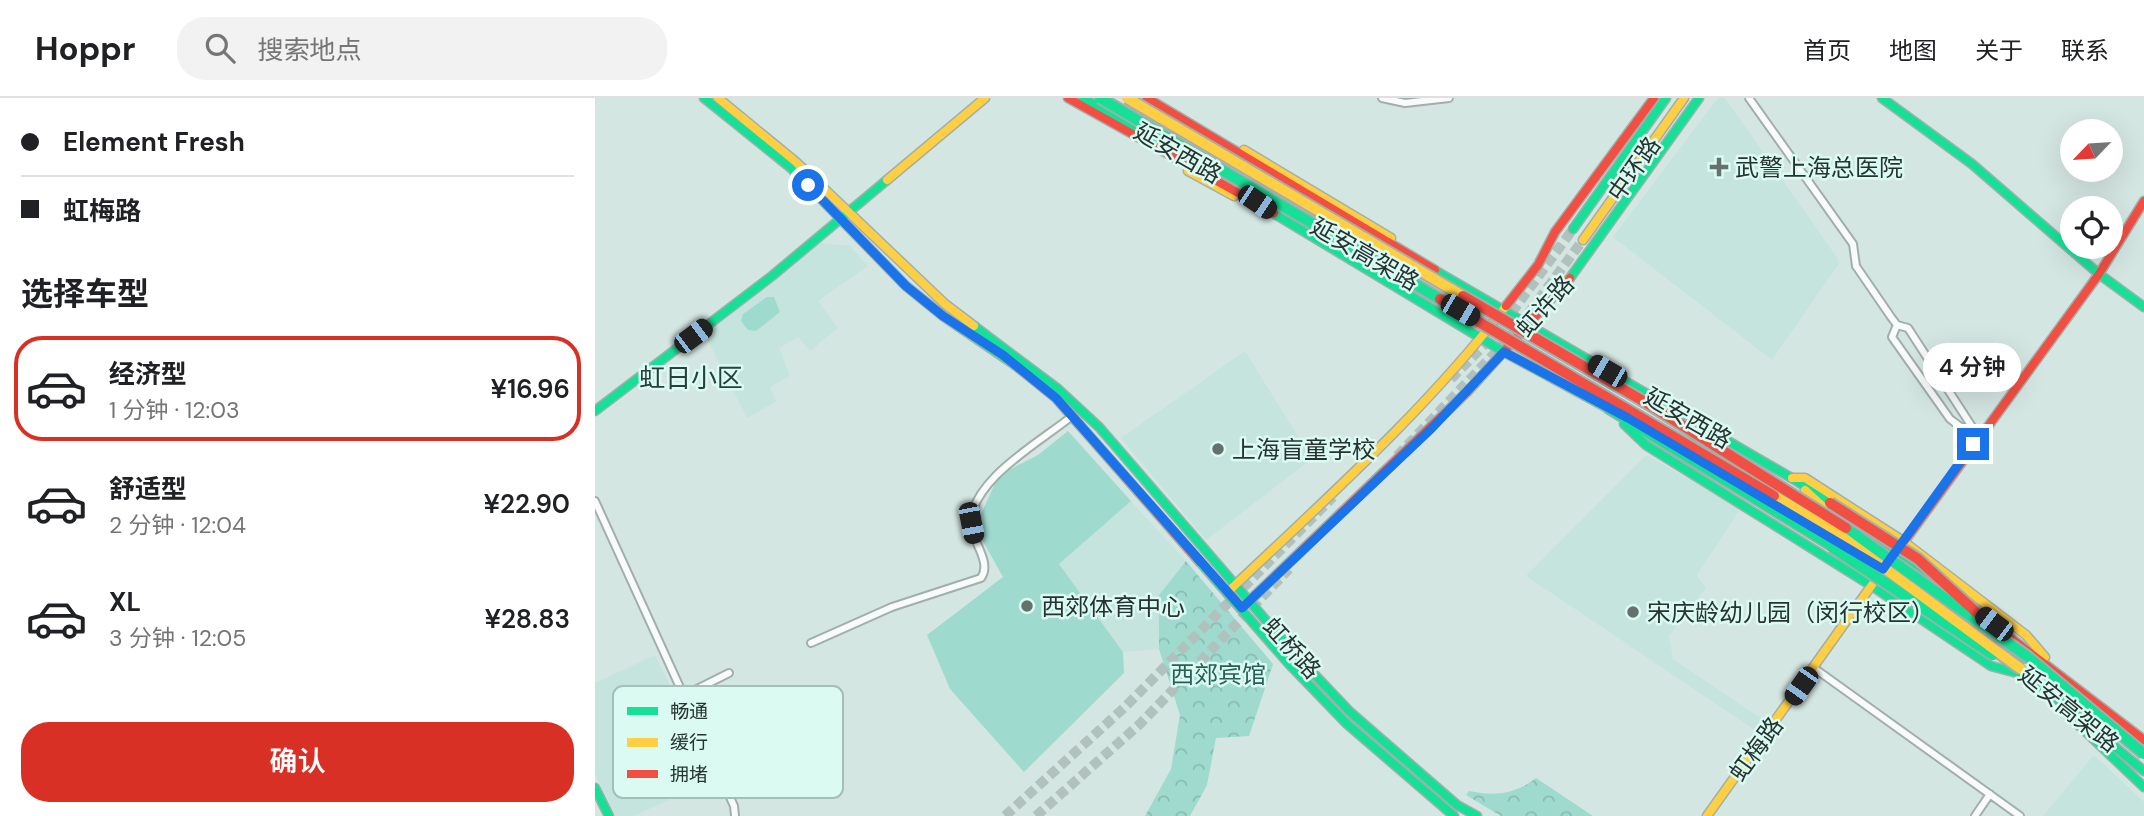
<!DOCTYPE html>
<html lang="zh">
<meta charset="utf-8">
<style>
:root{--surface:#fff;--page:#f2f2f2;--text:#202124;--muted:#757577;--line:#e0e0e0;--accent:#d93025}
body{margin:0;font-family:"DM Sans","Noto Sans SC",sans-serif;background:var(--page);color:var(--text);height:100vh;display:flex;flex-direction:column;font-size:26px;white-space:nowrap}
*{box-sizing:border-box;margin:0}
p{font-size:23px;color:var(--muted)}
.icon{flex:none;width:38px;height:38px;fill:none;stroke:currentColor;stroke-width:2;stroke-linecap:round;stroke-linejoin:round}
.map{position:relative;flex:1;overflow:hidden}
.side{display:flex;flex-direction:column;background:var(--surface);width:595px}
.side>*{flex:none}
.banner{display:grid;align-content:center;height:154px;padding:0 21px;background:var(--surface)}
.needle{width:46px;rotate:245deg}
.buttons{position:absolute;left:1465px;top:21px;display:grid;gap:14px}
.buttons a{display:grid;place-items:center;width:63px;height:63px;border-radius:50%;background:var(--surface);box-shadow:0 7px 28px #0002;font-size:35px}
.end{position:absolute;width:32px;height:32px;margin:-16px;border:9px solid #1a73e8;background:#fff;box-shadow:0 0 0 4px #fff}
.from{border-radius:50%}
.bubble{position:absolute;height:49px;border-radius:24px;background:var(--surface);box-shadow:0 7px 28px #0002;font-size:23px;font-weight:600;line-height:49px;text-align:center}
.car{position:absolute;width:21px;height:42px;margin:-21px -10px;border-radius:9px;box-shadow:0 0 5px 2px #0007;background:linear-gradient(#222 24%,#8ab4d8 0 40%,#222 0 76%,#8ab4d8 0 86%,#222 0)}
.banner b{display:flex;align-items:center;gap:24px;height:66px;font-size:26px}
.banner b+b{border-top:2px solid var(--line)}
.banner i{width:18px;height:18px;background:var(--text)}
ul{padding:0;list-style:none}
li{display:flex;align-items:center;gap:21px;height:105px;margin:0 14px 10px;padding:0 7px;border:4px solid transparent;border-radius:28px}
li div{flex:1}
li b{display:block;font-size:26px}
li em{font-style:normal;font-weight:600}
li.on{border-color:var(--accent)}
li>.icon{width:63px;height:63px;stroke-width:1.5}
h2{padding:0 21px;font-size:32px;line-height:84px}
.primary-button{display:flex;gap:14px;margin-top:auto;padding:14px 21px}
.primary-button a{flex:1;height:80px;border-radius:28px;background:var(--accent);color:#fff;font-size:28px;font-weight:600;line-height:80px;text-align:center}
header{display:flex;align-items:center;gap:42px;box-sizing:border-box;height:98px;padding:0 35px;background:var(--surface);border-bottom:2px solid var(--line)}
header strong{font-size:33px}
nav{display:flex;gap:38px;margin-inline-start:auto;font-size:24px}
.search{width:490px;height:63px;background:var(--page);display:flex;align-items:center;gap:18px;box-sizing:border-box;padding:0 24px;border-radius:28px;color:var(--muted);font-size:26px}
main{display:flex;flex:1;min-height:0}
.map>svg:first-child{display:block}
.built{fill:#c5e4dd}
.grass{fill:#9fdace}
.forest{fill:url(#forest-crowns)}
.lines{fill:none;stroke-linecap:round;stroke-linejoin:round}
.highway-tunnel{stroke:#b1c2be;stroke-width:10;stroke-dasharray:10 5;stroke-linecap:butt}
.street-casing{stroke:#a1afac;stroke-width:10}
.fast-casing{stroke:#a1afac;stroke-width:11}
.slow-casing{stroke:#a1afac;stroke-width:11}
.jam-casing{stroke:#a1afac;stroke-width:11}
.street{stroke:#f9fbfb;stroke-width:6}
.fast{stroke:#16e098;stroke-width:8}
.slow{stroke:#ffcf43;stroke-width:8}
.jam{stroke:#f24e42;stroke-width:8}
.fast-bridge-casing{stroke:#a1afac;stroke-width:14;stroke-linecap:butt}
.slow-bridge-casing{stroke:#a1afac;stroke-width:14;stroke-linecap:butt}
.jam-bridge-casing{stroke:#a1afac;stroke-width:14;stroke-linecap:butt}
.fast-bridge{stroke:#16e098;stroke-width:10}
.slow-bridge{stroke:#ffcf43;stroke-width:10}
.jam-bridge{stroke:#f24e42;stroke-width:10}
.route{stroke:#1a73e8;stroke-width:9}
.poi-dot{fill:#64726e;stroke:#dafaf2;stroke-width:2.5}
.labels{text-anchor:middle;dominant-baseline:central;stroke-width:5;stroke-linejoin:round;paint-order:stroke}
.street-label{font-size:24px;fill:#273330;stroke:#dafaf2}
.poi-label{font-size:24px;fill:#273330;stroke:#dafaf2;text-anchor:start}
.park-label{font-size:24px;fill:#276055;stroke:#dafaf2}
.neighbourhood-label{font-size:26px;fill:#25413b;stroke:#dafaf2}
.key{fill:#dafaf2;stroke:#a4beb8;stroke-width:2}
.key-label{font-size:19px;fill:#273330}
</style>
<header>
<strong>Hoppr</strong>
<div class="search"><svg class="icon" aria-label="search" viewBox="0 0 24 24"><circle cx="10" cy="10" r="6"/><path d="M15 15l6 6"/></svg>搜索地点</div>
<nav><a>首页</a><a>地图</a><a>关于</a><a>联系</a></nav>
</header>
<main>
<section class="side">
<div class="banner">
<b><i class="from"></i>Element Fresh</b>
<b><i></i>虹梅路</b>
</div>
<h2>选择车型</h2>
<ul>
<li class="on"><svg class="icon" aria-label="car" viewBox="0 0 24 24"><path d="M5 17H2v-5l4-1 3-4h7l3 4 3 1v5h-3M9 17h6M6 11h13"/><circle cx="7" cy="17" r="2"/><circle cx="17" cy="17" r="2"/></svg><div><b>经济型</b><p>1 分钟 · 12:03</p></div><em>¥16.96</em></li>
<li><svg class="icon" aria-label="car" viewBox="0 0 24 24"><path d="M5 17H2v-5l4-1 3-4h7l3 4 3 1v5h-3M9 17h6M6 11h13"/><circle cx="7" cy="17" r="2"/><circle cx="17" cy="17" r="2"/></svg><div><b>舒适型</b><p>2 分钟 · 12:04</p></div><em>¥22.90</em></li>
<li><svg class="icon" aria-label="car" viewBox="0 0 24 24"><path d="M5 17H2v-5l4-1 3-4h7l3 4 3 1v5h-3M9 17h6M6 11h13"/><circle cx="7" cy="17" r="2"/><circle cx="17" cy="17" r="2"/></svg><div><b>XL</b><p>3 分钟 · 12:05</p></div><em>¥28.83</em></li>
</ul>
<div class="primary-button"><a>确认</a></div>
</section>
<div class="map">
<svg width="1549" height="718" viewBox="0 0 1549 718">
<defs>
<pattern id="forest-crowns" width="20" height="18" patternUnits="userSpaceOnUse" patternTransform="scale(1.75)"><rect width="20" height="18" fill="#9fdace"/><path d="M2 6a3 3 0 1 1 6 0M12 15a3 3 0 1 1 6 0" fill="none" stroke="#89bcb1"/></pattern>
</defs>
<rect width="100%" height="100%" fill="#d4e6e2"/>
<path class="built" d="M 1123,0 L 1130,0 L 1245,164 L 1177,262 L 1018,139 Z
M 225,145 L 255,148 L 273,168 L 223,203 L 243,230 L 215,253 L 203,239 L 184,250 L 195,278 L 175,289 L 182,303 L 152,320 L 109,235 L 183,181 Z
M 650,253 L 717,361 L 611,442 L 526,340 Z
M 1051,357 L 1146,410 L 1102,477 L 1111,490 L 1074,538 L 1078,561 L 1171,624 L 1163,634 L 931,478 Z
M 536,403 L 591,463 L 564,497 L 564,551 L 528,554 L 464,466 Z
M 60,557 L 121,680 L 39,718 L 21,718 L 0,676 L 0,585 Z
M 1499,657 L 1549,704 L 1549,718 L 1448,718 Z"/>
<path class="grass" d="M 172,199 L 179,199 L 185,214 L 161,233 L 153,232 L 146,223 L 148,216 Z
M 473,333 L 536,403 L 464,466 L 528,554 L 529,575 L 429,674 L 355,591 L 332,537 L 408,479 L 380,429 L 404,377 L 443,357 Z"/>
<path class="forest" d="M 591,463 L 678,566 L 654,638 L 621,640 L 612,687 L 595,718 L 550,718 L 576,671 L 585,617 L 564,551 L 564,497 Z
M 941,680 L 998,718 L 906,718 L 871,697 L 874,693 C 900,698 919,697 941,680 Z"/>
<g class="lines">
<path class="highway-tunnel" d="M 856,281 L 904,232 L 978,131
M 802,358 L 918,236 L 988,142
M 410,718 L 530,609 L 738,399
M 441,718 L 546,625 L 694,471"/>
<g class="street-casing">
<path id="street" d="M 787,0 L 810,5 L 854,0
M 1154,0 L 1258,146 L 1261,168 L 1296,219 L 1302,227 L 1313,230 L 1383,338
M 1302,227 L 1297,239 L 1355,321 L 1367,330 L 1373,353
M 0,403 L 139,708 L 140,718
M 216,545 L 297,509 L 386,480 C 397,465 378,444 376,428 C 373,383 447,343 477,318
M 1219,570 L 1425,718
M 90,597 L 134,575
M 1380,718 L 1395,696"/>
</g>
<g class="fast-casing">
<path id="fast" d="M 109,0 L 196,70 L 311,188 L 348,218 L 420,267
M 488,0 L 598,64
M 1287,0 L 1377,66 L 1504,176 L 1549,209
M 675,113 L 909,254 L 1016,312
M 978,131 L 1071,0
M 834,169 L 1200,382
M 975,180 L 1104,0
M 379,228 L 463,291 L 504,329 L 700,556 L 755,614 L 862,707 L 882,718
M 1013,311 L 1237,449
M 0,313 L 177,178 L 292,82
M 1029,326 L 1051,347 L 1277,488 L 1396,568 L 1426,576
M 1197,380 L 1235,405
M 1245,421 L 1339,481
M 605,464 L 694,566 L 751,625 L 859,718
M 1426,571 L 1549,673
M 1470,614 L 1549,689
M 0,690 L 14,718"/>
</g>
<g class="slow-casing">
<path id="slow" d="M 123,0 L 201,64 L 350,206 L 379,228
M 649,52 L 796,140
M 593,73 L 639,98
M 292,82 L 390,0
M 988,142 L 1089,0
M 1045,326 L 1267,459
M 1197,380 L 1210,380 L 1308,443 L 1431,537 L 1450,559
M 1210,392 L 1233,413
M 637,490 C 732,400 831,312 911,208
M 1112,718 L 1279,484"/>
</g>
<g class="jam-casing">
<path id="jam" d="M 473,0 L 679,115
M 552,0 L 840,172
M 639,60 L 730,113
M 911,208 L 943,167 L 960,134 L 1059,0
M 420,267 L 461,300 L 605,464
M 1287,474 L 1504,176 L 1549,103
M 652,505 L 873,293 L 975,180
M 1378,511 L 1549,642"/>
</g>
<use href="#street" class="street"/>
<use href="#fast" class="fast"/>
<use href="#slow" class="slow"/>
<use href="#jam" class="jam"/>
<g class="fast-bridge-casing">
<path id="fast-bridge" d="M 505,0 L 845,201
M 1251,430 L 1433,559 L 1549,656
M 1237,449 L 1398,557"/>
</g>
<g class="slow-bridge-casing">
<path id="slow-bridge" d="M 532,0 L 868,198
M 1179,398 L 1246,438 L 1426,571"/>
</g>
<g class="jam-bridge-casing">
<path id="jam-bridge" d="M 868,198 L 1055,307 L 1251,430
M 845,201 L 1179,398
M 1235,405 L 1323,461 L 1382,515"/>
</g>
<use href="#fast-bridge" class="fast-bridge"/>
<use href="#slow-bridge" class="slow-bridge"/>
<use href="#jam-bridge" class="jam-bridge"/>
</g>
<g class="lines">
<path class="route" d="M 213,87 L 311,188 L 348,218 L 408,257 L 461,300 L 647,510 L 836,331 L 909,254 L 1033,320 L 1288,471 L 1378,346"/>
</g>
<g class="poi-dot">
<path d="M1120.5 58.5h7v7h7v7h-7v7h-7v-7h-7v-7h7z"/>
<circle cx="623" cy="351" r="7"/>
<circle cx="432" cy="508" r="7"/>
<circle cx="1038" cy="514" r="7"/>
</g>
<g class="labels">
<g class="street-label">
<text transform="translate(583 55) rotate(30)">延安西路</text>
<text transform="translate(1039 71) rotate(-55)">中环路</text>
<text transform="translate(770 156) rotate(30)">延安高架路</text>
<text transform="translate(950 208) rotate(-48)">虹许路</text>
<text transform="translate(1093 320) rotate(30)">延安西路</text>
<text transform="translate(697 550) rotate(48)">虹桥路</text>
<text transform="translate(1474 611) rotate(39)">延安高架路</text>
<text transform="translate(1161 651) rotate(-54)">虹梅路</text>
</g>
<g class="poi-label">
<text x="1140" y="69">武警上海总医院</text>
<text x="637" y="351">上海盲童学校</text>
<text x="446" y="508">西郊体育中心</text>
<text x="1052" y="514">宋庆龄幼儿园（闵行校区）</text>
</g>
<g class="park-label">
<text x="623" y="576">西郊宾馆</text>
</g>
<g class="neighbourhood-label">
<text x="96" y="280">虹日小区</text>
</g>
</g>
<rect x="18" y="588" width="230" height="112" rx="10" class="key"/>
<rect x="32" y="609" width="31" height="8" fill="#16e098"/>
<rect x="32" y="640" width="31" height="9" fill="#ffcf43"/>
<rect x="32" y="672" width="31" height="8" fill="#f24e42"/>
<g class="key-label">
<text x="75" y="620">畅通</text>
<text x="75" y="651">缓行</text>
<text x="75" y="683">拥堵</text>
</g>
</svg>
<div class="buttons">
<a><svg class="needle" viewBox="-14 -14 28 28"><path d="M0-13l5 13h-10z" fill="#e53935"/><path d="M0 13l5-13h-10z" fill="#757577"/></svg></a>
<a><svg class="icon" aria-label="locate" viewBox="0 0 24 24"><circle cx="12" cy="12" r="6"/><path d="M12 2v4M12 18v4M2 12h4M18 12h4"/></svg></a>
</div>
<i class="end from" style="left:213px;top:87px"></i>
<i class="end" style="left:1378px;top:346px"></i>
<div class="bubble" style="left:1328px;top:245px;width:98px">4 分钟</div>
<i class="car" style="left:662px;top:104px;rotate:124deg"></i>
<i class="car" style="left:865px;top:212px;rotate:120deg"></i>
<i class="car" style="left:98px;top:238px;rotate:53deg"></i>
<i class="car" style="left:1012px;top:273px;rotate:300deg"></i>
<i class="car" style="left:376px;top:425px;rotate:169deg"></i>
<i class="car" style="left:1399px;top:526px;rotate:307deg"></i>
<i class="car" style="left:1206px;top:588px;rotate:215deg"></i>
</div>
</main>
